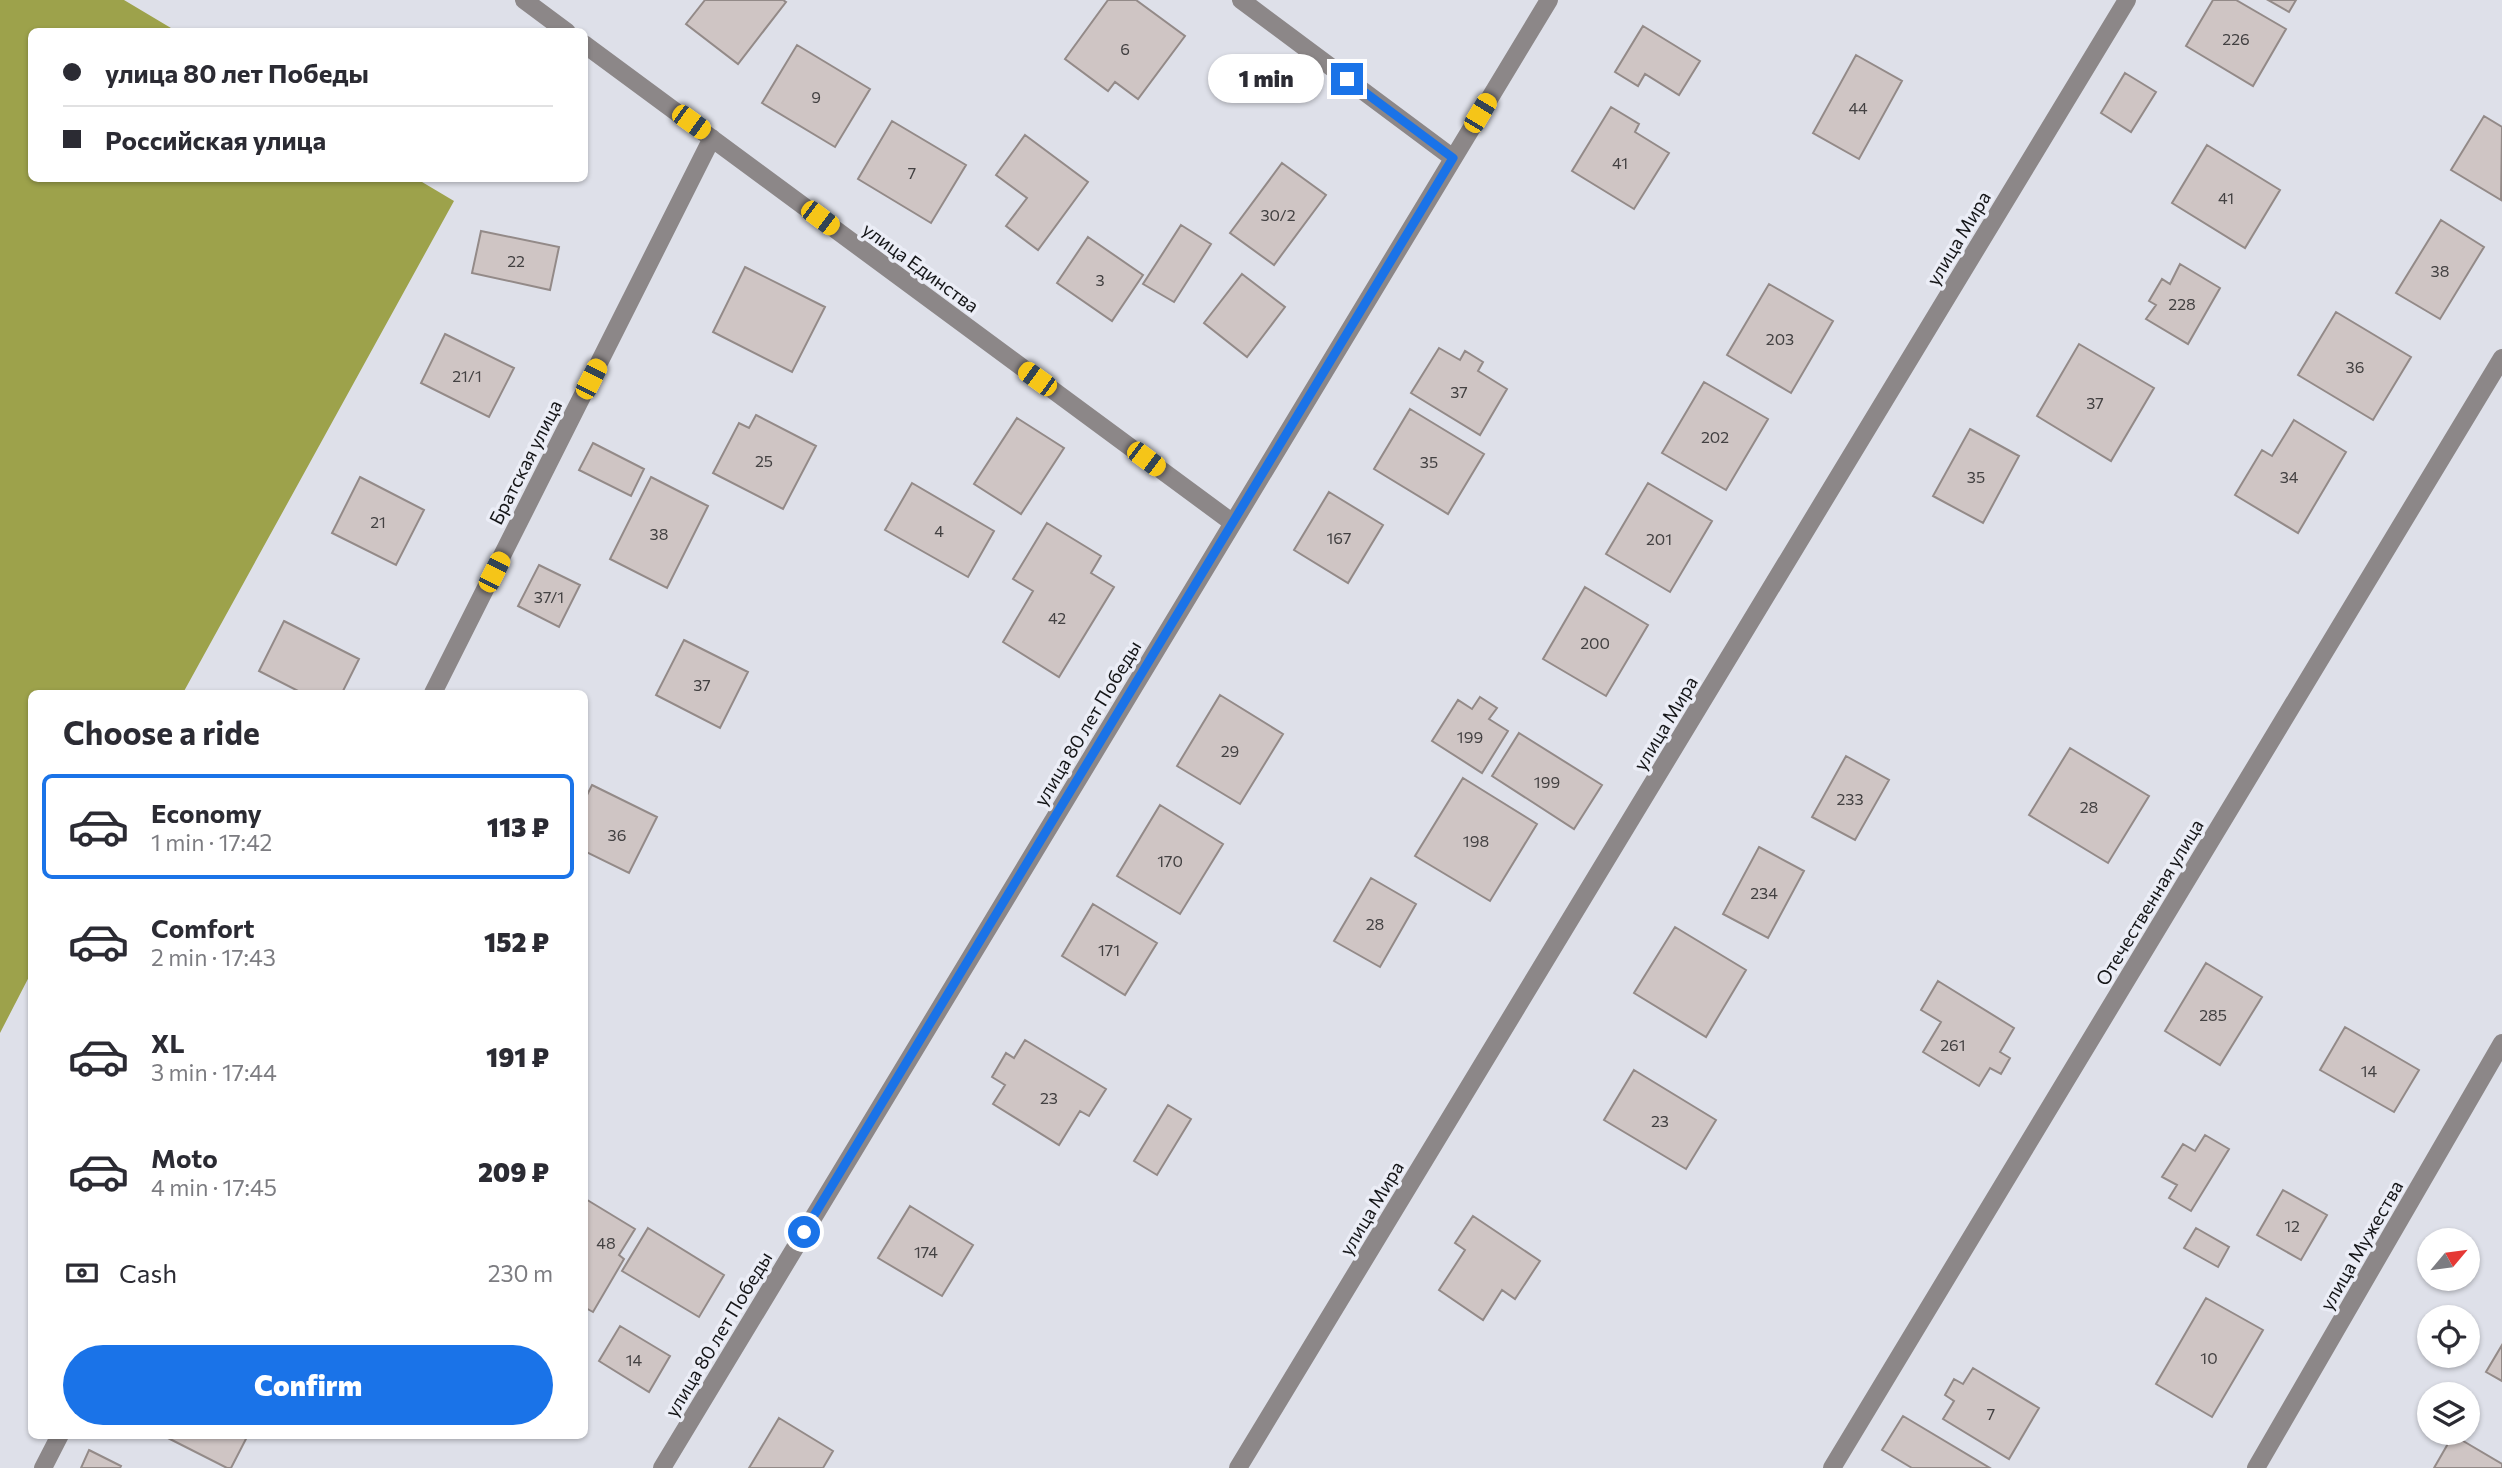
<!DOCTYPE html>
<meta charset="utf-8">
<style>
:root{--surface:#fff;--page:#f2f2f3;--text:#2b2b33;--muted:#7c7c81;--line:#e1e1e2;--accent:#1a73e8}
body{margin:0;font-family:Commissioner,sans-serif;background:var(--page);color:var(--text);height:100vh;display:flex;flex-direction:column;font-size:26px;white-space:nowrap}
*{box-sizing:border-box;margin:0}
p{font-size:23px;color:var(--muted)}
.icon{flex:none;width:38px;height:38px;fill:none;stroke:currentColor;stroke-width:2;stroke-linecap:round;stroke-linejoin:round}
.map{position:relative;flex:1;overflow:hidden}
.panel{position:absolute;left:28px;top:690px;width:560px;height:749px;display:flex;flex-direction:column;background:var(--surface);border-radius:10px;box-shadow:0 2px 5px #0004}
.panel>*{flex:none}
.hud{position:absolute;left:28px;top:28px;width:560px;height:154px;border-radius:10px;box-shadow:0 2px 5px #0004;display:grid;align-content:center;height:154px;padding:0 35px;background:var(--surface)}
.needle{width:46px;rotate:61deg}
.controls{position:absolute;left:2417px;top:1228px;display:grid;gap:14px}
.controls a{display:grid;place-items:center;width:63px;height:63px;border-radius:50%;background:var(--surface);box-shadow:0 2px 5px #0004;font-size:35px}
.end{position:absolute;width:32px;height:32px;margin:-16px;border:9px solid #1a73e8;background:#fff;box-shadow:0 0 0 4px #fff}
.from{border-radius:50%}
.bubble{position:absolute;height:49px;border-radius:24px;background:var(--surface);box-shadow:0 2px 5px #0004;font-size:23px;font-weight:800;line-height:49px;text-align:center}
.car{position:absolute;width:21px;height:42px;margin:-21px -10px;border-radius:9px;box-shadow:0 0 5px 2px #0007;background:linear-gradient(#f5c518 24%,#345 0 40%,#f5c518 0 76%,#345 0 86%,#f5c518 0)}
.hud b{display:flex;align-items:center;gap:24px;height:66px;font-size:26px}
.hud b+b{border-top:2px solid var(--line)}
.hud i{width:18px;height:18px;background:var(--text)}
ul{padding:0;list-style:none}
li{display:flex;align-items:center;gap:21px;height:105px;margin:0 14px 10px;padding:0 21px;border:4px solid transparent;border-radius:10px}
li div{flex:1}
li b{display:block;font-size:26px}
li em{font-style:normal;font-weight:800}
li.selected{border-color:var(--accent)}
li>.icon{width:63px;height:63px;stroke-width:1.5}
h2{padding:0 35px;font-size:32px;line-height:84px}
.pay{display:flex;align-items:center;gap:18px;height:77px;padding:0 35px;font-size:26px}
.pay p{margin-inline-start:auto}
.button{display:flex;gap:14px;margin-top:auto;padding:14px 35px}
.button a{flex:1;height:80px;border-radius:42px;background:var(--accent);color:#fff;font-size:28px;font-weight:800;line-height:80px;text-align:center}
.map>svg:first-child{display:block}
.forest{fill:#9da24b}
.building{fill:#cfc5c4;stroke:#938a88;stroke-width:2}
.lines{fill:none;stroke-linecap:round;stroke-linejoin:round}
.street{stroke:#8c8788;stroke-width:18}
.route{stroke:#1a73e8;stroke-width:9}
.labels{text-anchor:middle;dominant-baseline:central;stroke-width:7;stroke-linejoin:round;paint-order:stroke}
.number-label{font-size:16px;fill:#434142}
.street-label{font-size:19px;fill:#141517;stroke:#ebedf6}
</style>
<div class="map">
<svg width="2502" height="1468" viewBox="0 0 2502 1468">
<rect width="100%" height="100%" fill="#dee0e9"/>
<path class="forest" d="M 0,0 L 124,0 L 176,31 L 32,32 L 32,178 L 417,179 L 454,201 L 183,693 L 32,693 L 31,973 L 0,1033 Z"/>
<path class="building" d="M 705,0 L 783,0 L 786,2 L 738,64 L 686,24 Z
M 1108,0 L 1136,0 L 1185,36 L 1138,99 L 1115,82 L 1108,91 L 1065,59 Z
M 2213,0 L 2236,0 L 2286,29 L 2253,86 L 2186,46 Z
M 2268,0 L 2296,0 L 2289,12 Z
M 1643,26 L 1700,61 L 1679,95 L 1645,74 L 1638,86 L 1615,72 Z
M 797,45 L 870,89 L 835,147 L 762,103 Z
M 1856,55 L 1902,81 L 1859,159 L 1813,133 Z
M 2125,73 L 2156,92 L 2131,132 L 2101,113 Z
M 1611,107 L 1639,124 L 1635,132 L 1669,153 L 1634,209 L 1572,171 Z
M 2484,116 L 2502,127 L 2501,200 L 2451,170 Z
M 892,121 L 966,165 L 931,223 L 858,179 Z
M 1025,135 L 1088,182 L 1038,250 L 1006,226 L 1027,198 L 996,175 Z
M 2207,145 L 2280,190 L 2245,248 L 2172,203 Z
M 1282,163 L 1326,195 L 1274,265 L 1230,233 Z
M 2441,220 L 2484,247 L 2440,319 L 2396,293 Z
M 1181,225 L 1211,244 L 1174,302 L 1143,284 Z
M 481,231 L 559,247 L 550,290 L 472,273 Z
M 1088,237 L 1143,275 L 1112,321 L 1057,283 Z
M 2180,264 L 2220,288 L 2188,344 L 2146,319 L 2156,305 L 2149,301 L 2162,279 L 2170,284 Z
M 745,267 L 825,307 L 792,372 L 713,332 Z
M 1242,274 L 1285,307 L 1247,357 L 1204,323 Z
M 1769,284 L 1833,321 L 1791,393 L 1727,355 Z
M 2336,312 L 2411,357 L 2373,420 L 2298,375 Z
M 445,334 L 514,368 L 489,417 L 421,383 Z
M 2079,344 L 2154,388 L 2111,461 L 2037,416 Z
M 1439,348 L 1460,360 L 1465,351 L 1483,362 L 1478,371 L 1507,389 L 1480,435 L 1411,393 Z
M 1704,382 L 1768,419 L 1726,490 L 1662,453 Z
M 1410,409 L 1484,454 L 1448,514 L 1374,469 Z
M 756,415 L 816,446 L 783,509 L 713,473 L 739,423 L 749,428 Z
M 1017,418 L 1064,448 L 1021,514 L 974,484 Z
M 2294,420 L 2346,452 L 2298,533 L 2235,495 L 2262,450 L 2272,456 Z
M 1970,429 L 2019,456 L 1983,523 L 1933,496 Z
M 593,443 L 644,469 L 631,496 L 579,470 Z
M 360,477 L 424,510 L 396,565 L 332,533 Z
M 651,477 L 708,506 L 667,588 L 610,559 Z
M 912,483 L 994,531 L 968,577 L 885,530 Z
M 1648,483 L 1712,521 L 1670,592 L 1606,554 Z
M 1329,492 L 1383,525 L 1348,583 L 1294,550 Z
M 1047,523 L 1101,556 L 1091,573 L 1114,587 L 1059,677 L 1003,642 L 1033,591 L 1013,579 Z
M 539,565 L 580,585 L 559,627 L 518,606 Z
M 1585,587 L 1648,625 L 1606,696 L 1543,659 Z
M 284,621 L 359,659 L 342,693 L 302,693 L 259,671 Z
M 684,640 L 748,672 L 720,728 L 656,695 Z
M 1220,695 L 1283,734 L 1240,804 L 1177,766 Z
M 1480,697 L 1497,708 L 1489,719 L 1508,731 L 1482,773 L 1432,741 L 1458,700 L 1472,709 Z
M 1519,733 L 1602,785 L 1574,829 L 1492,776 Z
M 2070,748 L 2149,796 L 2108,863 L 2029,815 Z
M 1846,756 L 1889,780 L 1855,840 L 1812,817 Z
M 1463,778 L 1537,824 L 1490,901 L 1415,856 Z
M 592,785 L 657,817 L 629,873 L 584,851 L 584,801 Z
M 1160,805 L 1223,844 L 1180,914 L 1117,876 Z
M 1759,847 L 1804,871 L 1768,938 L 1723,914 Z
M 1371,878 L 1416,904 L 1380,967 L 1334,941 Z
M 1093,904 L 1157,943 L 1125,995 L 1062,956 Z
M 1675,927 L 1746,970 L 1706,1037 L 1634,993 Z
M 2206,963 L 2262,997 L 2220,1065 L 2165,1031 Z
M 1938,981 L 2014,1028 L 2000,1052 L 2010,1058 L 2001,1074 L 1990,1068 L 1979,1086 L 1923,1052 L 1941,1022 L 1921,1010 Z
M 2345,1027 L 2419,1070 L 2394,1112 L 2320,1070 Z
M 1025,1040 L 1106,1089 L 1089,1116 L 1080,1111 L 1059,1145 L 993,1104 L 1005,1085 L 992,1077 L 1006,1053 L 1014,1058 Z
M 1634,1070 L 1716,1120 L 1686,1169 L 1604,1120 Z
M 1168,1105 L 1191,1119 L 1157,1175 L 1134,1161 Z
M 2205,1135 L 2229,1149 L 2191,1211 L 2169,1198 L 2177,1185 L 2162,1177 L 2183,1144 L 2195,1151 Z
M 2283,1190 L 2327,1215 L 2301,1260 L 2257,1235 Z
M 584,1198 L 635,1229 L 619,1255 L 624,1259 L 593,1312 L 584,1307 Z
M 910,1206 L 973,1245 L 942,1296 L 878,1258 Z
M 1473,1216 L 1540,1261 L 1515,1299 L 1502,1290 L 1483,1320 L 1439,1290 L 1465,1250 L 1455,1243 Z
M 648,1228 L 724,1275 L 699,1317 L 622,1271 Z
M 2196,1228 L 2229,1247 L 2218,1267 L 2184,1248 Z
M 2206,1298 L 2263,1330 L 2212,1417 L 2156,1384 Z
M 620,1326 L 670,1356 L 649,1392 L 599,1361 Z
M 2502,1345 L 2502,1381 L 2486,1372 Z
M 1973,1368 L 2039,1408 L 2009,1459 L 1943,1419 L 1954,1401 L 1945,1395 L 1954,1379 L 1963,1384 Z
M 1903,1416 L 1990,1468 L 1912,1468 L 1882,1450 Z
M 779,1418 L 833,1451 L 823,1468 L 749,1468 Z
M 162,1435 L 248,1435 L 231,1468 L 227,1468 Z
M 2453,1435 L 2502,1464 L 2502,1468 L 2434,1468 Z
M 89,1450 L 121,1466 L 120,1468 L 81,1468 Z"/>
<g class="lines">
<path class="street" d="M 524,0 L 567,32
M 1241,0 L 1453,158
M 584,44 L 1233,523
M 433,693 L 712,138
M 43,1468 L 60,1435
M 662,1468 L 1549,0
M 1238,1468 L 2127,0
M 1832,1468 L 2502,358
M 2256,1468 L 2502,1043"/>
</g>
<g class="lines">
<path class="route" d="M 804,1232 L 1453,158 L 1347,79"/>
</g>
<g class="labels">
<g class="number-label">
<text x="2236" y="38">226</text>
<text x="1125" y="48">6</text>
<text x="816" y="96">9</text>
<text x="1858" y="107">44</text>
<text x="1620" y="162">41</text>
<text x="912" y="172">7</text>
<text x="2226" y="197">41</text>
<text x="1278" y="214">30/2</text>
<text x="516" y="260">22</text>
<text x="2440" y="270">38</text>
<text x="1100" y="279">3</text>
<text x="2182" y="303">228</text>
<text x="1780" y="338">203</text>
<text x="2355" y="366">36</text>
<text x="467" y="375">21/1</text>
<text x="1459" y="391">37</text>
<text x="2095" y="402">37</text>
<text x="1715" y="436">202</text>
<text x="764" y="460">25</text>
<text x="1429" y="461">35</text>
<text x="1976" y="476">35</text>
<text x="2289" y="476">34</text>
<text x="378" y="521">21</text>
<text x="939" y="530">4</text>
<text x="659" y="533">38</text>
<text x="1339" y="537">167</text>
<text x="1659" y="538">201</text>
<text x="549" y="596">37/1</text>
<text x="1057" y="617">42</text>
<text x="1595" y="642">200</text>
<text x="702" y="684">37</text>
<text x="1470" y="736">199</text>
<text x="1230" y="750">29</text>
<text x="1547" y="781">199</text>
<text x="1850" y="798">233</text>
<text x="2089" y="806">28</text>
<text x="617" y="834">36</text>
<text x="1476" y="840">198</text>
<text x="1170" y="860">170</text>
<text x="1764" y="892">234</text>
<text x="1375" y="923">28</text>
<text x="1109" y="949">171</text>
<text x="2213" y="1014">285</text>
<text x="1953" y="1044">261</text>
<text x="2369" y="1070">14</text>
<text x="1049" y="1097">23</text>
<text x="1660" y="1120">23</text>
<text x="2292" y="1225">12</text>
<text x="606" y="1242">48</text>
<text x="926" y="1251">174</text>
<text x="2209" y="1357">10</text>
<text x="634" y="1359">14</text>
<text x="1991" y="1413">7</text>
</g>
<g class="street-label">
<text transform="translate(1958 238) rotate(-59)">улица Мира</text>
<text transform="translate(921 267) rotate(36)">улица Единства</text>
<text transform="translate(525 462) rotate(-63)">Братская улица</text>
<text transform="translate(1087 723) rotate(-59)">улица 80 лет Победы</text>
<text transform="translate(1665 723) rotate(-59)">улица Мира</text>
<text transform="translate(2149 902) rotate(-59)">Отечественная улица</text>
<text transform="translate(1371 1208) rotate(-59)">улица Мира</text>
<text transform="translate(2361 1245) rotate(-60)">улица Мужества</text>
<text transform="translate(718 1334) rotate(-59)">улица 80 лет Победы</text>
</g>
</g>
</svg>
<div class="controls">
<a><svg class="needle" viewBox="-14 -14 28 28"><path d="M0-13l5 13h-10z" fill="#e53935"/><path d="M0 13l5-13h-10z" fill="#7c7c81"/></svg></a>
<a><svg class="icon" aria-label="locate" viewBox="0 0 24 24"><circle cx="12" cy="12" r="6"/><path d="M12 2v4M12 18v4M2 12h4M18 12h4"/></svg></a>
<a><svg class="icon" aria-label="layers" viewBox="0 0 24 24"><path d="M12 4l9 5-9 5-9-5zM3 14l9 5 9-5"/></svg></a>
</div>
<i class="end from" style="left:804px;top:1232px"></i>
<i class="end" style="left:1347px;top:79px"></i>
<div class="bubble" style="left:1208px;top:54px;width:116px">1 min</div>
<i class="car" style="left:1480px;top:113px;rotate:31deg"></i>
<i class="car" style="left:691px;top:122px;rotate:126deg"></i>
<i class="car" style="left:820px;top:218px;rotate:127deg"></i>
<i class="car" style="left:591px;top:379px;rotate:27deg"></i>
<i class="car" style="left:1037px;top:379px;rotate:306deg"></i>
<i class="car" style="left:1146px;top:459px;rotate:127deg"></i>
<i class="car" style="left:494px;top:572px;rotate:27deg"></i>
<div class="hud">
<b><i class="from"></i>улица 80 лет Победы</b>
<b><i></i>Российская улица</b>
</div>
<section class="panel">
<h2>Choose a ride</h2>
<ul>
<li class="selected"><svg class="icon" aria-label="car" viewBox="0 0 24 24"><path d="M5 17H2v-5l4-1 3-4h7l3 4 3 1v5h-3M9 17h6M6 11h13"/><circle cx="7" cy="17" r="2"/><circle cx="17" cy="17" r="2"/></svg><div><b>Economy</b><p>1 min · 17:42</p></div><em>113 ₽</em></li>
<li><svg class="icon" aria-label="car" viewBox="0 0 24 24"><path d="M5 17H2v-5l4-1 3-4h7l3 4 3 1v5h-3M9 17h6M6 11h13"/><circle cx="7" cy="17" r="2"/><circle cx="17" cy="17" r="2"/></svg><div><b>Comfort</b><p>2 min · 17:43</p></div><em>152 ₽</em></li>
<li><svg class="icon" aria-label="car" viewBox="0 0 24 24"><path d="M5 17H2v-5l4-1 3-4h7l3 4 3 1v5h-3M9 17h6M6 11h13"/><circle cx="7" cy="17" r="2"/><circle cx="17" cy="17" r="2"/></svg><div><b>XL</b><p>3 min · 17:44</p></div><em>191 ₽</em></li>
<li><svg class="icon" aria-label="car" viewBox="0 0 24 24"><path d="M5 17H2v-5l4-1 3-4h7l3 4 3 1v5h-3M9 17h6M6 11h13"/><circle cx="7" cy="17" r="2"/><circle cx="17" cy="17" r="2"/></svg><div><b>Moto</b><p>4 min · 17:45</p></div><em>209 ₽</em></li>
</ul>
<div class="pay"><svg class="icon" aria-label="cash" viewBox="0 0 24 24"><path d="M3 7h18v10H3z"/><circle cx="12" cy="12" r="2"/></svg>Cash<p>230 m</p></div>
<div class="button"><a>Confirm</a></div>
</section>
</div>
